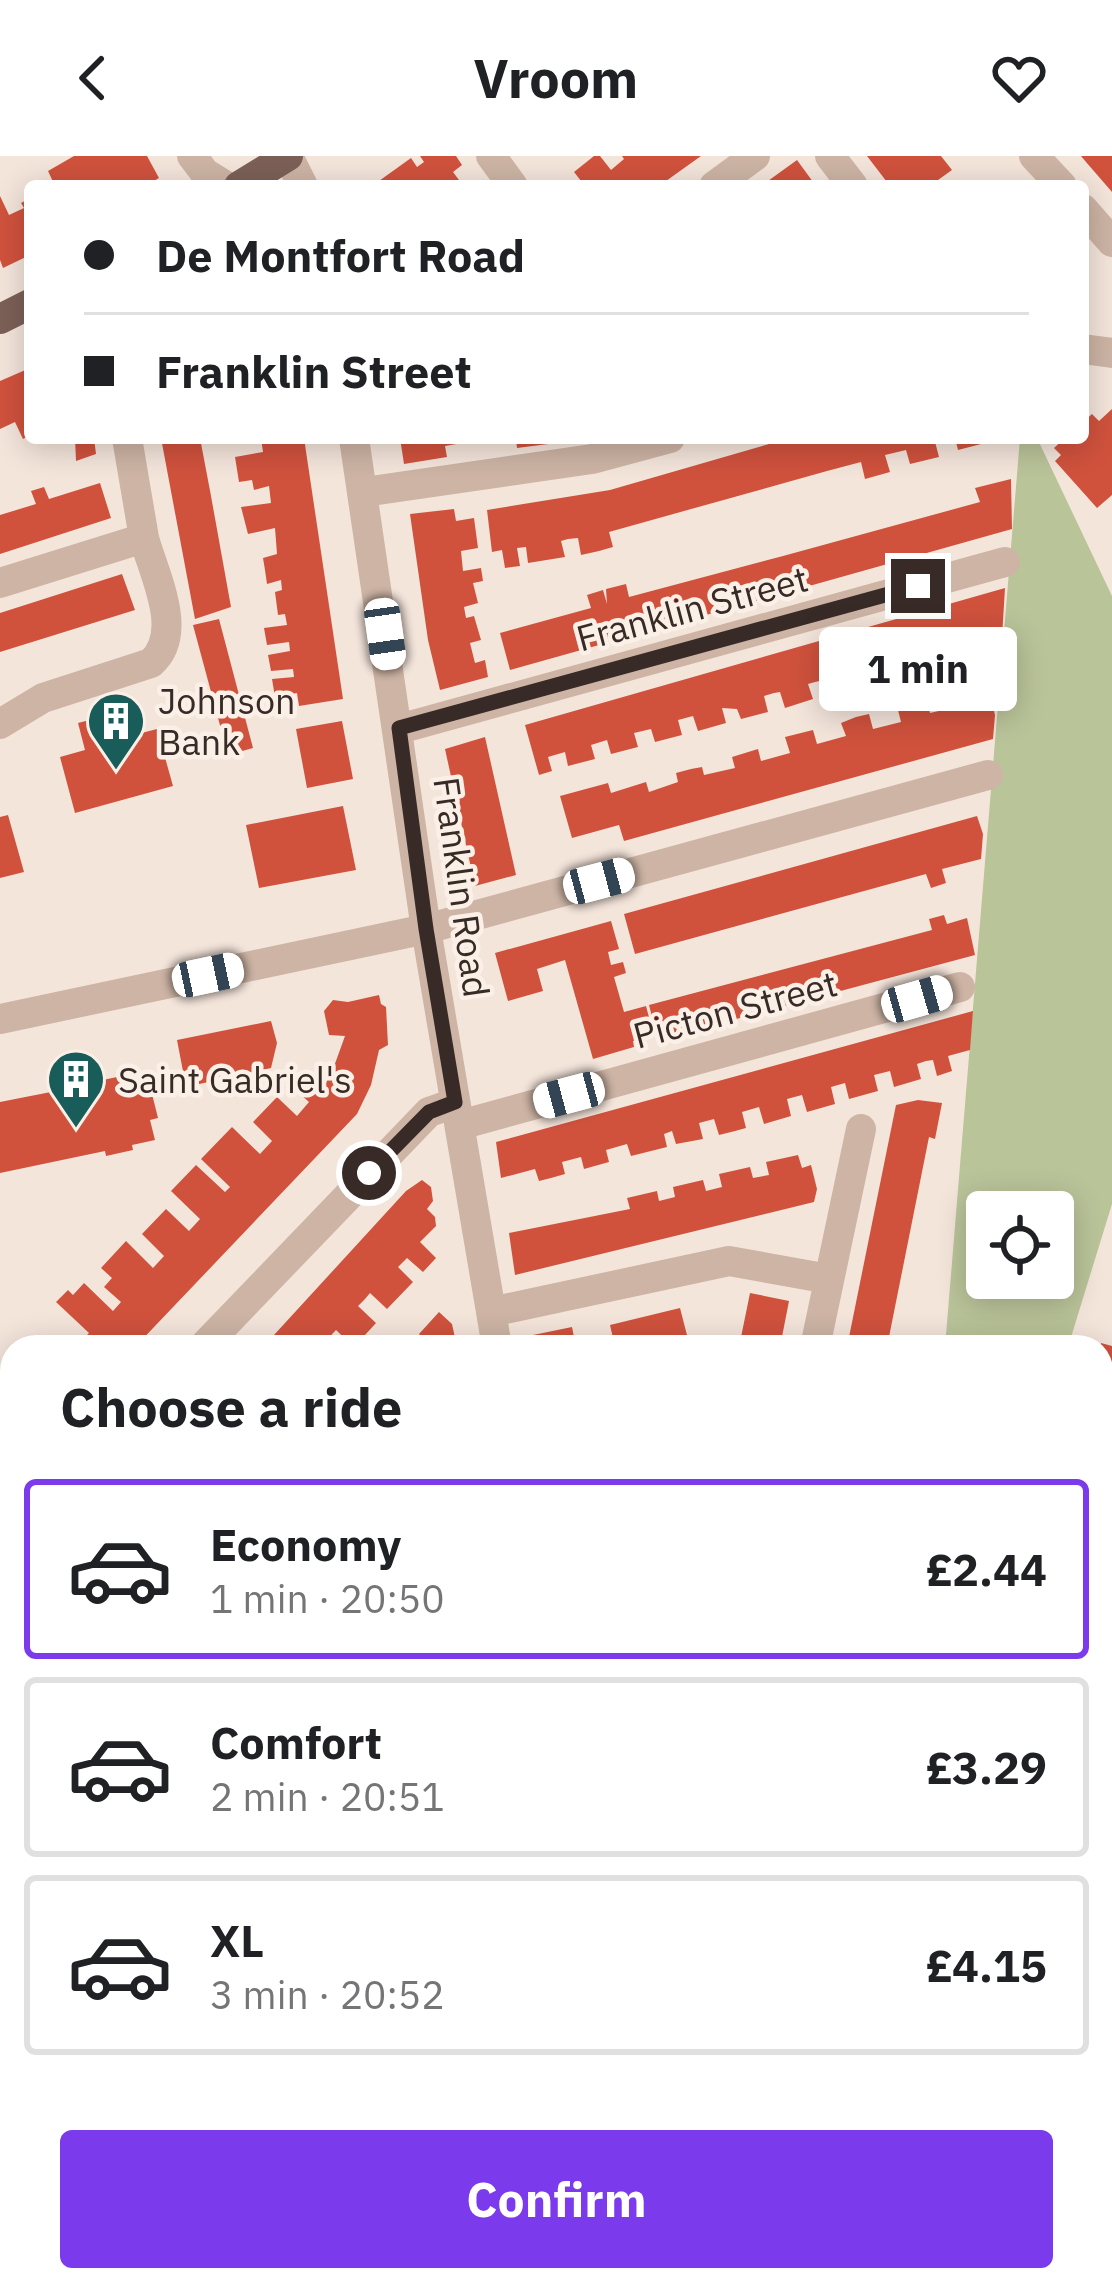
<!DOCTYPE html>
<meta charset="utf-8">
<style>
:root{--surface:#fff;--page:#f2f2f2;--text:#202124;--muted:#757577;--line:#e0e0e0;--accent:#7c3aed}
body{margin:0;font-family:"IBM Plex Sans",sans-serif;background:var(--page);color:var(--text);height:100vh;display:flex;flex-direction:column;font-size:45px;white-space:nowrap}
*{box-sizing:border-box;margin:0}
p{font-size:39px;color:var(--muted)}
.icon{flex:none;width:66px;height:66px;fill:none;stroke:currentColor;stroke-width:2;stroke-linecap:round;stroke-linejoin:round}
.map{position:relative;flex:1;overflow:hidden}
.side{position:absolute;left:0px;top:1179px;width:1113px;height:957px;display:flex;flex-direction:column;background:var(--surface);border-radius:36px 36px 0 0;box-shadow:0 6px 30px #0003}
.side>*{flex:none}
.banner{position:absolute;left:24px;top:24px;width:1065px;height:264px;border-radius:12px;box-shadow:0 6px 30px #0003;display:grid;align-content:center;height:264px;padding:0 60px;background:var(--surface)}
.tools{position:absolute;left:966px;top:1035px;display:grid;gap:24px}
.tools a{display:grid;place-items:center;width:108px;height:108px;border-radius:12px;background:var(--surface);box-shadow:0 6px 30px #0003;font-size:60px}
.end{position:absolute;width:54px;height:54px;margin:-27px;border:15px solid #382b27;background:#fff;box-shadow:0 0 0 6px #fff}
.from{border-radius:50%}
.bubble{position:absolute;height:84px;border-radius:12px;background:var(--surface);box-shadow:0 6px 30px #0003;font-size:39px;font-weight:700;line-height:84px;text-align:center}
.car{position:absolute;width:36px;height:72px;margin:-36px -18px;border-radius:15px;box-shadow:0 0 9px 3px #0007;background:linear-gradient(#fff 24%,#345 0 40%,#fff 0 76%,#345 0 86%,#fff 0)}
.banner b{display:flex;align-items:center;gap:42px;height:114px;font-size:45px}
.banner b+b{border-top:3px solid var(--line)}
.banner i{width:30px;height:30px;background:var(--text)}
ul{padding:0;list-style:none}
li{display:flex;align-items:center;gap:36px;height:180px;margin:0 24px 18px;padding:0 36px;border:6px solid var(--line);border-radius:12px}
li div{flex:1}
li b{display:block;font-size:45px}
li em{font-style:normal;font-weight:700}
li.active{border-color:var(--accent)}
li>.icon{width:108px;height:108px;stroke-width:1.5}
h2{padding:0 60px;font-size:54px;line-height:144px}
.button{display:flex;gap:24px;margin-top:auto;padding:24px 60px}
.button a{flex:1;height:138px;border-radius:12px;background:var(--accent);color:#fff;font-size:48px;font-weight:700;line-height:138px;text-align:center}
header{display:flex;justify-content:space-between;align-items:center;height:156px;padding:0 60px;background:var(--surface);font-size:54px;font-weight:700}
.map>svg:first-child{display:block}
.green{fill:#bac499;fill-rule:evenodd}
.building{fill:#d0523d}
.lines{fill:none;stroke-linecap:round;stroke-linejoin:round}
.minor{stroke:#cdb4a5;stroke-width:30}
.major{stroke:#7c6057;stroke-width:30}
.route{stroke:#382b27;stroke-width:15}
.labels{text-anchor:middle;dominant-baseline:central;stroke-width:9;stroke-linejoin:round;paint-order:stroke}
.street-label{font-size:36px;fill:#382b27;stroke:#fbf0e7}
.poi-label{font-size:36px;fill:#382b27;stroke:#fbf0e7;text-anchor:start}
</style>
<header><svg class="icon" aria-label="back" viewBox="0 0 24 24"><path d="M15 5l-7 7 7 7"/></svg>Vroom<svg class="icon" aria-label="heart" viewBox="0 0 24 24"><path d="M12 20l-8-8c-3-5 5-10 8-4 3-6 11-1 8 4z"/></svg></header>
<div class="map">
<svg width="1112" height="2134" viewBox="0 0 1112 2134">
<rect width="100%" height="100%" fill="#f4e5db"/>
<path class="green" d="M 1020,282 L 1037,282 L 1112,440 L 1112,1048 L 1068,1191 L 945,1191 ZM 987,1056 L 1053,1056 L 1053,1122 L 987,1122 Z"/>
<path class="building" d="M 74,0 L 147,0 L 159,22 L 145,30 L 55,30 L 48,15 Z
M 420,0 L 456,0 L 462,9 L 453,16 L 462,28 L 372,30 L 411,2 L 417,11 L 424,6 Z
M 594,0 L 600,0 L 611,14 L 624,3 L 622,0 L 701,0 L 659,30 L 585,30 L 574,16 Z
M 867,0 L 941,0 L 952,14 L 938,24 L 943,30 L 890,30 Z
M 1081,0 L 1112,0 L 1112,36 L 1086,6 Z
M 797,4 L 816,30 L 761,30 Z
M 0,40 L 9,59 L 24,52 L 21,47 L 30,42 L 30,99 L 3,112 L 0,104 Z
M 30,212 L 30,279 L 23,283 L 15,266 L 0,273 L 0,225 Z
M 1112,253 L 1112,339 L 1097,352 L 1055,305 L 1061,299 L 1054,292 L 1065,282 L 1083,282 L 1083,266 L 1092,258 L 1099,265 Z
M 75,282 L 94,282 L 96,298 L 76,305 Z
M 161,282 L 200,282 L 211,340 L 231,451 L 195,463 Z
M 261,282 L 304,282 L 343,543 L 299,550 L 297,537 L 275,541 L 272,523 L 294,521 L 293,513 L 271,515 L 268,499 L 290,495 L 289,486 L 267,489 L 264,472 L 287,469 L 285,458 L 278,459 L 275,436 L 282,434 L 281,424 L 267,428 L 265,414 L 263,402 L 277,398 L 275,372 L 248,378 L 241,351 L 271,347 L 269,330 L 254,334 L 252,324 L 239,326 L 235,301 L 263,296 Z
M 400,282 L 461,282 L 462,287 L 445,290 L 447,301 L 404,308 Z
M 516,282 L 555,282 L 556,287 L 517,292 Z
M 790,282 L 934,282 L 939,301 L 910,308 L 906,294 L 885,299 L 890,316 L 865,323 L 861,306 L 827,315 L 609,376 L 613,391 L 599,395 L 581,399 L 578,382 L 568,383 L 561,385 L 565,401 L 528,407 L 526,391 L 517,392 L 520,410 L 505,412 L 502,394 L 492,396 L 487,354 L 610,334 Z
M 955,282 L 984,282 L 985,287 L 958,294 Z
M 1011,323 L 1012,373 L 510,514 L 500,477 L 591,452 L 587,439 L 603,434 L 607,448 L 606,433 L 626,428 L 629,441 L 783,400 L 980,346 L 975,332 Z
M 100,327 L 111,362 L 0,398 L 0,359 L 36,348 L 31,335 L 44,331 L 49,343 Z
M 454,353 L 456,365 L 474,362 L 478,392 L 461,395 L 463,415 L 481,412 L 483,425 L 473,427 L 478,447 L 464,451 L 466,462 L 474,460 L 481,484 L 470,487 L 475,507 L 485,504 L 488,521 L 440,534 L 428,484 L 410,358 Z
M 122,418 L 135,454 L 0,496 L 0,457 Z
M 1005,432 L 1002,481 L 985,485 L 988,495 L 973,499 L 968,483 L 963,485 L 968,500 L 953,504 L 948,489 L 934,493 L 939,508 L 912,516 L 907,499 L 893,503 L 898,520 L 872,527 L 867,512 L 851,517 L 856,531 L 828,540 L 824,524 L 815,526 L 808,528 L 813,543 L 785,552 L 780,536 L 774,537 L 764,540 L 768,556 L 741,563 L 737,553 L 722,552 L 726,567 L 698,575 L 693,560 L 678,564 L 682,579 L 655,586 L 651,573 L 634,577 L 638,591 L 611,598 L 607,584 L 591,589 L 595,603 L 568,610 L 565,596 L 548,601 L 552,615 L 539,619 L 525,569 Z
M 219,463 L 253,592 L 228,599 L 193,469 Z
M 926,542 L 930,557 L 991,543 L 995,559 L 993,583 L 624,685 L 619,669 L 572,682 L 560,640 L 608,627 L 611,637 L 646,626 L 649,636 L 678,626 L 676,617 L 691,613 L 702,611 L 704,619 L 735,612 L 732,601 L 758,593 L 761,605 L 790,597 L 785,581 L 813,574 L 817,588 L 846,580 L 841,567 L 856,561 L 869,558 L 873,573 L 901,566 L 897,550 Z
M 123,555 L 130,580 L 157,573 L 173,630 L 75,657 L 60,601 L 85,594 L 78,567 Z
M 342,565 L 353,623 L 307,632 L 296,573 Z
M 485,581 L 516,719 L 475,730 L 445,593 Z
M 343,650 L 356,714 L 259,732 L 246,669 Z
M 8,659 L 24,716 L 0,722 L 0,661 Z
M 977,660 L 983,678 L 981,703 L 942,713 L 946,727 L 931,732 L 926,718 L 635,798 L 624,758 Z
M 944,759 L 947,768 L 967,762 L 975,799 L 658,884 L 649,849 L 932,774 L 929,763 Z
M 611,765 L 619,793 L 608,796 L 611,809 L 623,806 L 626,817 L 614,821 L 624,856 L 646,850 L 654,880 L 633,885 L 634,891 L 593,903 L 565,804 L 537,813 L 543,835 L 508,845 L 495,797 Z
M 379,839 L 381,848 L 386,851 L 388,889 L 379,894 L 371,929 L 357,958 L 135,1191 L 76,1191 L 89,1177 L 56,1146 L 68,1134 L 73,1139 L 84,1127 L 113,1155 L 121,1146 L 104,1131 L 112,1122 L 101,1112 L 126,1085 L 153,1112 L 164,1100 L 142,1078 L 166,1053 L 189,1075 L 200,1063 L 171,1035 L 196,1009 L 225,1036 L 230,1031 L 201,1003 L 232,971 L 260,998 L 272,985 L 253,966 L 277,941 L 297,960 L 309,946 L 300,938 L 308,930 L 320,938 L 332,916 L 345,880 L 329,879 L 324,855 L 333,844 L 348,846 Z
M 973,855 L 970,894 L 948,900 L 952,915 L 937,920 L 933,904 L 926,905 L 917,908 L 921,923 L 894,931 L 890,915 L 874,919 L 878,935 L 849,943 L 845,927 L 831,931 L 835,948 L 807,956 L 802,939 L 787,943 L 791,960 L 764,968 L 759,951 L 742,956 L 746,972 L 735,975 L 719,979 L 714,963 L 699,967 L 703,983 L 676,988 L 672,975 L 664,978 L 667,991 L 631,1000 L 627,988 L 606,994 L 609,1006 L 584,1013 L 581,1001 L 562,1006 L 565,1018 L 551,1022 L 539,1025 L 535,1013 L 501,1022 L 496,986 Z
M 271,865 L 277,887 L 271,912 L 186,931 L 177,884 Z
M 140,916 L 144,939 L 152,938 L 158,962 L 150,964 L 155,984 L 132,989 L 133,994 L 106,1000 L 105,995 L 0,1017 L 0,946 L 61,934 L 62,941 L 91,935 L 89,927 Z
M 918,944 L 942,947 L 935,983 L 929,981 L 887,1191 L 847,1191 L 896,949 Z
M 798,999 L 802,1012 L 811,1009 L 817,1033 L 814,1046 L 515,1119 L 509,1077 L 630,1053 L 627,1042 L 657,1035 L 659,1045 L 675,1041 L 673,1031 L 703,1024 L 706,1035 L 722,1031 L 719,1018 L 750,1011 L 753,1022 L 769,1019 L 766,1006 Z
M 422,1024 L 431,1031 L 433,1045 L 427,1053 L 435,1061 L 436,1070 L 420,1086 L 436,1102 L 423,1116 L 407,1102 L 398,1111 L 413,1126 L 387,1153 L 370,1137 L 365,1143 L 358,1150 L 376,1167 L 354,1191 L 336,1174 L 320,1191 L 263,1191 L 406,1035 Z
M 750,1137 L 789,1145 L 780,1191 L 739,1191 Z
M 680,1152 L 689,1187 L 615,1191 L 610,1169 Z
M 439,1156 L 452,1168 L 457,1191 L 432,1191 L 419,1178 Z
M 572,1171 L 576,1191 L 535,1191 L 533,1179 Z
M 1101,1187 L 1112,1190 L 1112,1222 L 1101,1219 Z
M 1101,1237 L 1112,1240 L 1112,1393 L 1102,1426 Z
M 12,1257 L 12,1320 L 0,1333 L 0,1269 Z
M 12,1450 L 12,1538 L 8,1542 L 0,1536 L 0,1462 Z
M 12,1585 L 9,1615 L 12,1668 L 0,1660 L 0,1600 Z
M 1101,1720 L 1112,1723 L 1112,1798 L 1102,1831 Z
M 0,1808 L 12,1816 L 12,1859 L 8,1857 L 0,1869 Z
M 12,1864 L 12,1900 L 0,1892 L 0,1882 Z
M 12,1921 L 12,1950 L 0,1960 L 0,1924 L 4,1928 Z
M 12,2044 L 12,2095 L 0,2105 L 0,2054 Z
M 263,2124 L 291,2124 L 296,2134 L 242,2134 Z
M 318,2124 L 348,2124 L 327,2134 L 303,2134 Z
M 778,2124 L 805,2124 L 802,2134 L 775,2134 Z
M 822,2124 L 879,2124 L 884,2125 L 882,2134 L 819,2134 Z
M 970,2124 L 1013,2124 L 1010,2134 L 967,2134 Z"/>
<g class="lines">
<path class="minor" d="M 192,0 L 205,17 L 226,30
M 288,0 L 303,30
M 491,0 L 513,30
M 830,0 L 853,30
M 1034,0 L 1062,30
M 714,30 L 755,0
M 1083,53 L 1112,86
M 1083,193 L 1112,197
M 354,282 L 426,773 L 497,1191
M 364,336 L 592,303 L 670,282
M 0,427 L 144,382 L 127,282
M 0,568 L 43,542 L 151,507 C 185,477 154,419 144,382
M 399,573 L 1005,406
M 0,863 L 426,773 L 988,619
M 460,969 L 960,831
M 491,1156 L 729,1105 L 829,1123
M 203,1191 L 429,956 L 455,947
M 815,1191 L 861,973
M 0,1404 L 12,1392
M 1101,1553 L 1112,1517
M 1101,1691 L 1112,1694
M 0,1736 L 12,1744
M 0,1994 L 12,1985
M 560,2124 L 574,2134
M 376,2134 C 398,2125 421,2134 442,2124
M 921,2134 L 924,2124"/>
<path class="major" d="M 239,30 L 288,0
M 0,163 L 30,148"/>
</g>
<g class="lines">
<path class="route" d="M 369,1017 L 429,956 L 455,946 L 426,773 L 399,572 L 918,430"/>
</g>
<defs>
<g id="building-pin" transform="scale(3)"><path d="M0 17L-7.5 6A9.5 9.5 0 1 1 7.5 6Z" fill="#195d5b" stroke="#fbf0e7"/><path d="M-4-6H4V6H1V3H-1V6H-4ZM-2.5-4.3h1.7v1.8h-1.7ZM.8-4.3h1.7v1.8H.8ZM-2.5-1h1.7V.8h-1.7ZM.8-1h1.7V.8H.8Z" fill="#fff"/></g>
</defs>
<g fill-rule="evenodd">
<use href="#building-pin" x="116" y="565"/>
<use href="#building-pin" x="76" y="923"/>
</g>
<g class="labels">
<g class="street-label">
<text transform="translate(692 452) rotate(-15)">Franklin Street</text>
<text transform="translate(462 731) rotate(82)">Franklin Road</text>
<text transform="translate(735 853) rotate(-15)">Picton Street</text>
</g>
<g class="poi-label">
<text x="158" y="544">Johnson<tspan x="158" dy="41">Bank</tspan></text>
<text x="118" y="923">Saint Gabriel's</text>
</g>
</g>
</svg>
<div class="tools">
<a><svg class="icon" aria-label="locate" viewBox="0 0 24 24"><circle cx="12" cy="12" r="6"/><path d="M12 2v4M12 18v4M2 12h4M18 12h4"/></svg></a>
</div>
<i class="end from" style="left:369px;top:1017px"></i>
<i class="end" style="left:918px;top:430px"></i>
<div class="bubble" style="left:819px;top:471px;width:198px">1 min</div>
<i class="car" style="left:385px;top:478px;rotate:172deg"></i>
<i class="car" style="left:599px;top:725px;rotate:75deg"></i>
<i class="car" style="left:208px;top:819px;rotate:78deg"></i>
<i class="car" style="left:917px;top:843px;rotate:74deg"></i>
<i class="car" style="left:569px;top:939px;rotate:255deg"></i>
<div class="banner">
<b><i class="from"></i>De Montfort Road</b>
<b><i></i>Franklin Street</b>
</div>
<section class="side">
<h2>Choose a ride</h2>
<ul>
<li class="active"><svg class="icon" aria-label="car" viewBox="0 0 24 24"><path d="M5 17H2v-5l4-1 3-4h7l3 4 3 1v5h-3M9 17h6M6 11h13"/><circle cx="7" cy="17" r="2"/><circle cx="17" cy="17" r="2"/></svg><div><b>Economy</b><p>1 min · 20:50</p></div><em>£2.44</em></li>
<li><svg class="icon" aria-label="car" viewBox="0 0 24 24"><path d="M5 17H2v-5l4-1 3-4h7l3 4 3 1v5h-3M9 17h6M6 11h13"/><circle cx="7" cy="17" r="2"/><circle cx="17" cy="17" r="2"/></svg><div><b>Comfort</b><p>2 min · 20:51</p></div><em>£3.29</em></li>
<li><svg class="icon" aria-label="car" viewBox="0 0 24 24"><path d="M5 17H2v-5l4-1 3-4h7l3 4 3 1v5h-3M9 17h6M6 11h13"/><circle cx="7" cy="17" r="2"/><circle cx="17" cy="17" r="2"/></svg><div><b>XL</b><p>3 min · 20:52</p></div><em>£4.15</em></li>
</ul>
<div class="button"><a>Confirm</a></div>
</section>
</div>
